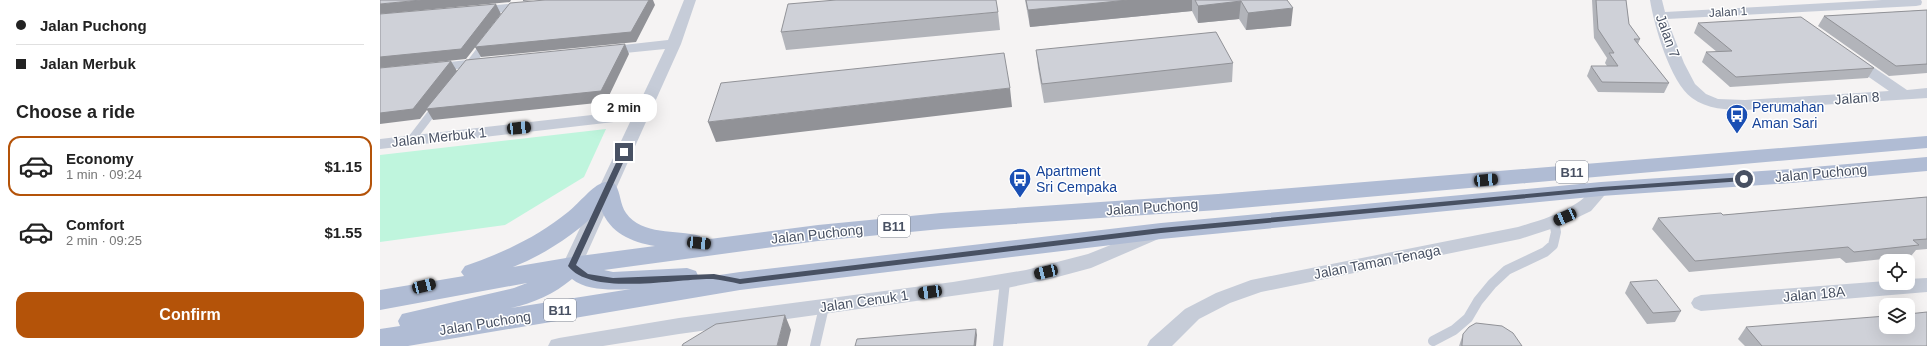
<!DOCTYPE html>
<meta charset="utf-8">
<style>
:root{--surface:#fff;--page:#f6f6f6;--text:#222;--muted:#767676;--line:#e0e0e0;--accent:#b45309}
body{margin:0;font-family:Helvetica,sans-serif;background:var(--page);color:var(--text);height:100vh;display:flex;flex-direction:column;font-size:15px;white-space:nowrap}
*{box-sizing:border-box;margin:0}
p{font-size:13px;color:var(--muted)}
.icon{flex:none;width:22px;height:22px;fill:none;stroke:currentColor;stroke-width:2;stroke-linecap:round;stroke-linejoin:round}
.map{position:relative;flex:1;overflow:hidden}
.drawer{display:flex;flex-direction:column;background:var(--surface);width:380px}
.drawer>*{flex:none}
.top-card{display:grid;align-content:center;height:88px;padding:0 16px;background:var(--surface)}
.buttons{position:absolute;left:1499px;top:254px;display:grid;gap:8px}
.buttons a{display:grid;place-items:center;width:36px;height:36px;border-radius:8px;background:var(--surface);box-shadow:0 4px 16px #0002;font-size:20px}
.end{position:absolute;width:18px;height:18px;margin:-9px;border:5px solid #485163;background:#fff;box-shadow:0 0 0 2px #fff}
.from{border-radius:50%}
.bubble{position:absolute;height:28px;border-radius:12px;background:var(--surface);box-shadow:0 4px 16px #0002;font-size:13px;font-weight:800;line-height:28px;text-align:center}
.car{position:absolute;width:12px;height:24px;margin:-12px -6px;border-radius:5px;box-shadow:0 0 3px 1px #0007;background:linear-gradient(#222 24%,#8ab4d8 0 40%,#222 0 76%,#8ab4d8 0 86%,#222 0)}
.top-card b{display:flex;align-items:center;gap:14px;height:38px;font-size:15px}
.top-card b+b{border-top:1px solid var(--line)}
.top-card i{width:10px;height:10px;background:var(--text)}
ul{padding:0;list-style:none}
li{display:flex;align-items:center;gap:12px;height:60px;margin:0 8px 6px;padding:0 8px;border:2px solid transparent;border-radius:12px}
li div{flex:1}
li b{display:block;font-size:15px}
li em{font-style:normal;font-weight:800}
li.selected{border-color:var(--accent)}
li>.icon{width:36px;height:36px;stroke-width:1.5}
h2{padding:0 16px;font-size:18px;line-height:48px}
.cta{display:flex;gap:8px;margin-top:auto;padding:8px 16px}
.cta a{flex:1;height:46px;border-radius:12px;background:var(--accent);color:#fff;font-size:16px;font-weight:800;line-height:46px;text-align:center}
main{display:flex;flex:1;min-height:0}
.map>svg:first-child{display:block}
.green{fill:#bff5dd}
.lines{fill:none;stroke-linecap:round;stroke-linejoin:round}
.lane-far1{stroke:#c6ccd8;stroke-width:8}
.lane{stroke:#c6ccd8;stroke-width:10}
.street{fill:#c6ccd8;fill-rule:evenodd}
.primary{fill:#b0bcd4;fill-rule:evenodd}
.wall{fill:#b2b4ba}
.shaded-wall{fill:#919297}
.building{fill:#cfd1d8;stroke:#919297}
.route{fill:#485163}
.labels{text-anchor:middle;dominant-baseline:central;stroke-width:3;stroke-linejoin:round;paint-order:stroke}
.far-street-label{font-size:12px;fill:#485163;stroke:#fff}
.shield{fill:#fff;stroke:#7f8592;stroke-width:1}
.shield-label{font-size:13px;font-weight:bold;fill:#485163}
.street-label{font-size:14px;fill:#485163;stroke:#fff}
.transit-label{font-size:14px;fill:#164399;stroke:#fff;text-anchor:start}
</style>
<main>
<section class="drawer">
<div class="top-card">
<b><i class="from"></i>Jalan Puchong</b>
<b><i></i>Jalan Merbuk</b>
</div>
<h2>Choose a ride</h2>
<ul>
<li class="selected"><svg class="icon" aria-label="car" viewBox="0 0 24 24"><path d="M5 17H2v-5l4-1 3-4h7l3 4 3 1v5h-3M9 17h6M6 11h13"/><circle cx="7" cy="17" r="2"/><circle cx="17" cy="17" r="2"/></svg><div><b>Economy</b><p>1 min · 09:24</p></div><em>$1.15</em></li>
<li><svg class="icon" aria-label="car" viewBox="0 0 24 24"><path d="M5 17H2v-5l4-1 3-4h7l3 4 3 1v5h-3M9 17h6M6 11h13"/><circle cx="7" cy="17" r="2"/><circle cx="17" cy="17" r="2"/></svg><div><b>Comfort</b><p>2 min · 09:25</p></div><em>$1.55</em></li>
</ul>
<div class="cta"><a>Confirm</a></div>
</section>
<div class="map">
<svg width="1547" height="346" viewBox="0 0 1547 346">
<rect width="100%" height="100%" fill="#f5f3f3"/>
<path class="green" d="M 226,129 L 204,177 L 125,225 L 0,242 L 0,155 Z"/>
<g class="lines">
<path class="lane-far1" d="M 87,68 L 106,43
M 31,140 L 57,106"/>
<path class="lane" d="M 1053,341 L 1074,330 L 1088,318 L 1098,301 L 1112,284 L 1127,270 L 1165,252 L 1173,245 L 1176,232 L 1174,222
M 435,346 L 444,307
M 618,346 L 625,282"/>
<path class="street" d="M 304,0 L 316,0 L 301,44 L 199,271 L 192,273 L 185,271 L 182,266 L 251,120 L 0,149 L 0,139 L 256,110 L 285,49 L 225,55 L 220,54 L 218,51 L 220,48 L 225,47 L 288,40 Z
M 1270,0 L 1282,0 L 1285,12 L 1502,0 L 1541,0 L 1542,2 L 1541,5 L 1536,6 L 1287,19 L 1304,63 L 1315,84 L 1326,94 L 1338,99 L 1365,100 L 1509,91 L 1467,62 L 1465,59 L 1467,56 L 1477,56 L 1527,90 L 1547,88 L 1547,98 L 1365,110 C 1347,110 1327,109 1312,98 C 1290,82 1274,25 1270,0 Z
M 149,2 L 154,3 L 155,6 L 154,9 L 96,15 L 91,14 L 89,11 L 91,8 L 96,7 Z
M 105,58 L 110,59 L 112,62 L 110,65 L 52,72 L 47,71 L 45,68 L 47,65 L 52,64 Z
M 1221,183 L 1227,185 L 1230,189 L 1211,211 L 1180,226 L 1140,239 L 881,292 L 850,303 L 819,319 L 792,346 L 767,346 L 770,340 L 805,309 L 836,293 L 871,280 L 1138,227 C 1158,221 1179,215 1197,203 C 1207,198 1210,186 1221,183 Z
M 776,227 L 783,229 L 785,233 L 783,237 L 711,268 L 670,279 L 622,289 L 299,334 L 223,346 L 168,346 L 171,340 L 179,338 L 299,318 L 573,282 L 646,270 L 708,254 Z
M 1547,278 L 1547,292 L 1321,311 L 1314,308 L 1311,303 L 1314,298 L 1321,295 L 1506,281 L 1506,283 L 1528,283 L 1528,279 Z"/>
<path class="primary" d="M 1547,136 L 1547,148 L 838,210 L 561,229 L 438,241 L 224,270 L 233,272 L 307,268 L 316,271 L 319,278 L 360,272 L 781,223 L 1221,182 L 1411,169 L 1547,157 L 1547,171 L 1411,183 L 1221,196 L 781,239 L 360,290 L 28,346 L 0,346 L 0,329 L 20,326 L 18,321 L 22,314 L 134,288 L 147,283 L 0,310 L 0,290 L 84,276 L 81,272 L 85,266 C 123,253 157,237 188,212 C 196,206 212,187 220,184 C 225,181 230,182 235,184 C 241,193 240,205 246,213 C 262,236 296,229 320,236 L 322,240 L 438,225 L 561,213 L 838,194 ZM 221,209 C 230,233 251,242 275,246 L 192,257 L 133,267 C 166,254 195,234 221,209 ZM 192,279 C 207,291 232,290 251,289 L 131,308 C 154,303 174,294 192,279 Z"/>
</g>
<path class="wall" d="M 645,0 L 907,0 L 911,26 L 866,30 L 859,19 L 818,23 L 812,11 L 650,27 Z
M 1212,0 L 1246,0 L 1249,24 L 1260,39 L 1258,44 L 1289,83 L 1284,93 L 1218,92 L 1207,76 L 1211,66 L 1227,66 L 1225,63 L 1227,58 L 1214,38 Z
M 1547,10 L 1547,73 L 1509,76 L 1438,26 L 1444,16 Z
M 618,12 L 620,30 L 406,50 L 401,32 Z
M 1318,23 L 1494,68 L 1488,78 L 1350,87 L 1322,62 L 1326,52 L 1337,52 L 1314,33 Z
M 656,50 L 853,63 L 852,82 L 664,103 L 658,68 Z
M 1547,197 L 1547,249 L 1536,250 L 1531,256 L 1466,263 L 1460,258 L 1309,272 L 1272,229 L 1278,218 L 1343,215 Z
M 1250,282 L 1301,311 L 1295,322 L 1267,324 L 1245,293 Z
M 1366,327 L 1547,346 L 1365,346 L 1358,339 Z
M 1083,334 L 1142,346 L 1079,346 Z"/>
<path class="shaded-wall" d="M 41,0 L 131,0 L 130,2 L 0,14 L 0,4 Z
M 143,0 L 154,0 L 143,1 Z
M 269,0 L 273,0 L 275,5 L 256,42 L 101,57 L 95,47 Z
M 748,0 L 812,0 L 812,11 L 650,27 L 648,10 Z
M 861,1 L 859,19 L 818,23 L 818,6 Z
M 116,4 L 121,14 L 86,59 L 0,68 L 0,57 Z
M 913,8 L 911,26 L 866,30 L 868,13 Z
M 245,44 L 249,54 L 226,102 L 53,120 L 47,110 L 40,119 L 0,124 L 0,113 L 71,61 L 77,71 Z
M 630,88 L 632,107 L 336,142 L 328,122 Z
M 405,315 L 411,330 L 407,346 L 397,346 Z
M 596,329 L 597,335 L 596,346 L 594,346 Z"/>
<path class="building" d="M 0,0 L 41,0 L 0,4 Z
M 165,0 L 269,0 L 251,32 L 95,47 L 130,3 Z
M 456,0 L 616,0 L 618,12 L 401,32 L 408,4 Z
M 646,0 L 748,0 L 648,10 Z
M 815,0 L 907,0 L 913,8 L 868,13 L 861,1 L 818,6 Z
M 1216,0 L 1246,0 L 1249,24 L 1260,39 L 1254,39 L 1289,83 L 1222,82 L 1211,66 L 1238,66 L 1229,53 L 1234,53 L 1218,29 Z
M 116,4 L 81,49 L 0,57 L 0,14 Z
M 1547,10 L 1547,64 L 1516,66 L 1444,16 Z
M 1421,17 L 1494,68 L 1356,77 L 1326,52 L 1352,51 L 1318,23 Z
M 836,32 L 853,63 L 662,84 L 656,50 Z
M 245,44 L 221,91 L 46,109 L 86,60 Z
M 624,53 L 630,88 L 328,122 L 341,83 Z
M 71,61 L 33,109 L 0,113 L 0,68 Z
M 1547,197 L 1547,239 L 1533,240 L 1539,245 L 1474,252 L 1468,247 L 1315,261 L 1278,218 L 1341,213 L 1343,215 Z
M 1277,280 L 1301,311 L 1273,313 L 1250,282 Z
M 1547,312 L 1547,346 L 1382,346 L 1366,327 L 1506,316 L 1506,327 L 1528,327 L 1528,314 Z
M 405,315 L 397,346 L 302,346 L 303,344 L 336,324 Z
M 1096,323 L 1122,326 L 1133,333 L 1142,346 L 1082,346 L 1082,344 L 1083,334 L 1089,327 Z
M 596,329 L 594,346 L 475,346 L 477,339 Z"/>
<path class="route" d="M 242,150 L 248,152 L 196,265 L 208,274 L 233,278 L 334,274 L 360,279 L 781,228 L 1221,187 L 1364,177 L 1367,179 L 1364,181 L 1221,191 L 781,233 L 360,284 C 352,282 342,280 333,279 C 297,278 212,297 188,266 Z"/>
<defs>
<g id="bus-pin" transform="scale(1.15)"><path d="M0 17L-7.5 6A9.5 9.5 0 1 1 7.5 6Z" fill="#1a4fb4" stroke="#fff"/><path d="M-5-6H5V4H4V6H2V4H-2V6H-4V4H-5ZM-3.5-4V0h7V-4ZM-3.5 1.2v1.5H-2V1.2ZM2 1.2v1.5H3.5V1.2Z" fill="#fff"/></g>
</defs>
<g fill-rule="evenodd">
<use href="#bus-pin" x="1357" y="115"/>
<use href="#bus-pin" x="640" y="179"/>
</g>
<g class="labels">
<g class="far-street-label">
<text transform="translate(1348 12) rotate(-3)">Jalan 1</text>
</g>
<g class="shield">
<rect x="1176" y="161" width="32" height="22" rx="3"/>
<rect x="498" y="215" width="32" height="22" rx="3"/>
<rect x="164" y="299" width="32" height="22" rx="3"/>
</g>
<g class="shield-label">
<text x="1192" y="172">B11</text>
<text x="514" y="226">B11</text>
<text x="180" y="310">B11</text>
</g>
<g class="street-label">
<text transform="translate(1288 36) rotate(70)">Jalan 7</text>
<text transform="translate(1477 98) rotate(-4)">Jalan 8</text>
<text transform="translate(59 137) rotate(-6)">Jalan Merbuk 1</text>
<text transform="translate(1441 173) rotate(-5)">Jalan Puchong</text>
<text transform="translate(772 207) rotate(-4)">Jalan Puchong</text>
<text transform="translate(437 234) rotate(-6)">Jalan Puchong</text>
<text transform="translate(997 262) rotate(-11)">Jalan Taman Tenaga</text>
<text transform="translate(1434 294) rotate(-5)">Jalan 18A</text>
<text transform="translate(484 301) rotate(-8)">Jalan Cenuk 1</text>
<text transform="translate(105 323) rotate(-9)">Jalan Puchong</text>
</g>
<g class="transit-label">
<text x="1372" y="107">Perumahan<tspan x="1372" dy="16">Aman Sari</tspan></text>
<text x="656" y="171">Apartment<tspan x="656" dy="16">Sri Cempaka</tspan></text>
</g>
</g>
</svg>
<div class="buttons">
<a><svg class="icon" aria-label="locate" viewBox="0 0 24 24"><circle cx="12" cy="12" r="6"/><path d="M12 2v4M12 18v4M2 12h4M18 12h4"/></svg></a>
<a><svg class="icon" aria-label="layers" viewBox="0 0 24 24"><path d="M12 4l9 5-9 5-9-5zM3 14l9 5 9-5"/></svg></a>
</div>
<i class="end from" style="left:1364px;top:179px"></i>
<i class="end" style="left:244px;top:152px"></i>
<div class="bubble" style="left:211px;top:94px;width:66px">2 min</div>
<i class="car" style="left:139px;top:128px;rotate:84deg"></i>
<i class="car" style="left:1106px;top:180px;rotate:85deg"></i>
<i class="car" style="left:1185px;top:217px;rotate:246deg"></i>
<i class="car" style="left:319px;top:243px;rotate:95deg"></i>
<i class="car" style="left:666px;top:272px;rotate:257deg"></i>
<i class="car" style="left:44px;top:286px;rotate:76deg"></i>
<i class="car" style="left:550px;top:292px;rotate:262deg"></i>
</div>
</main>
